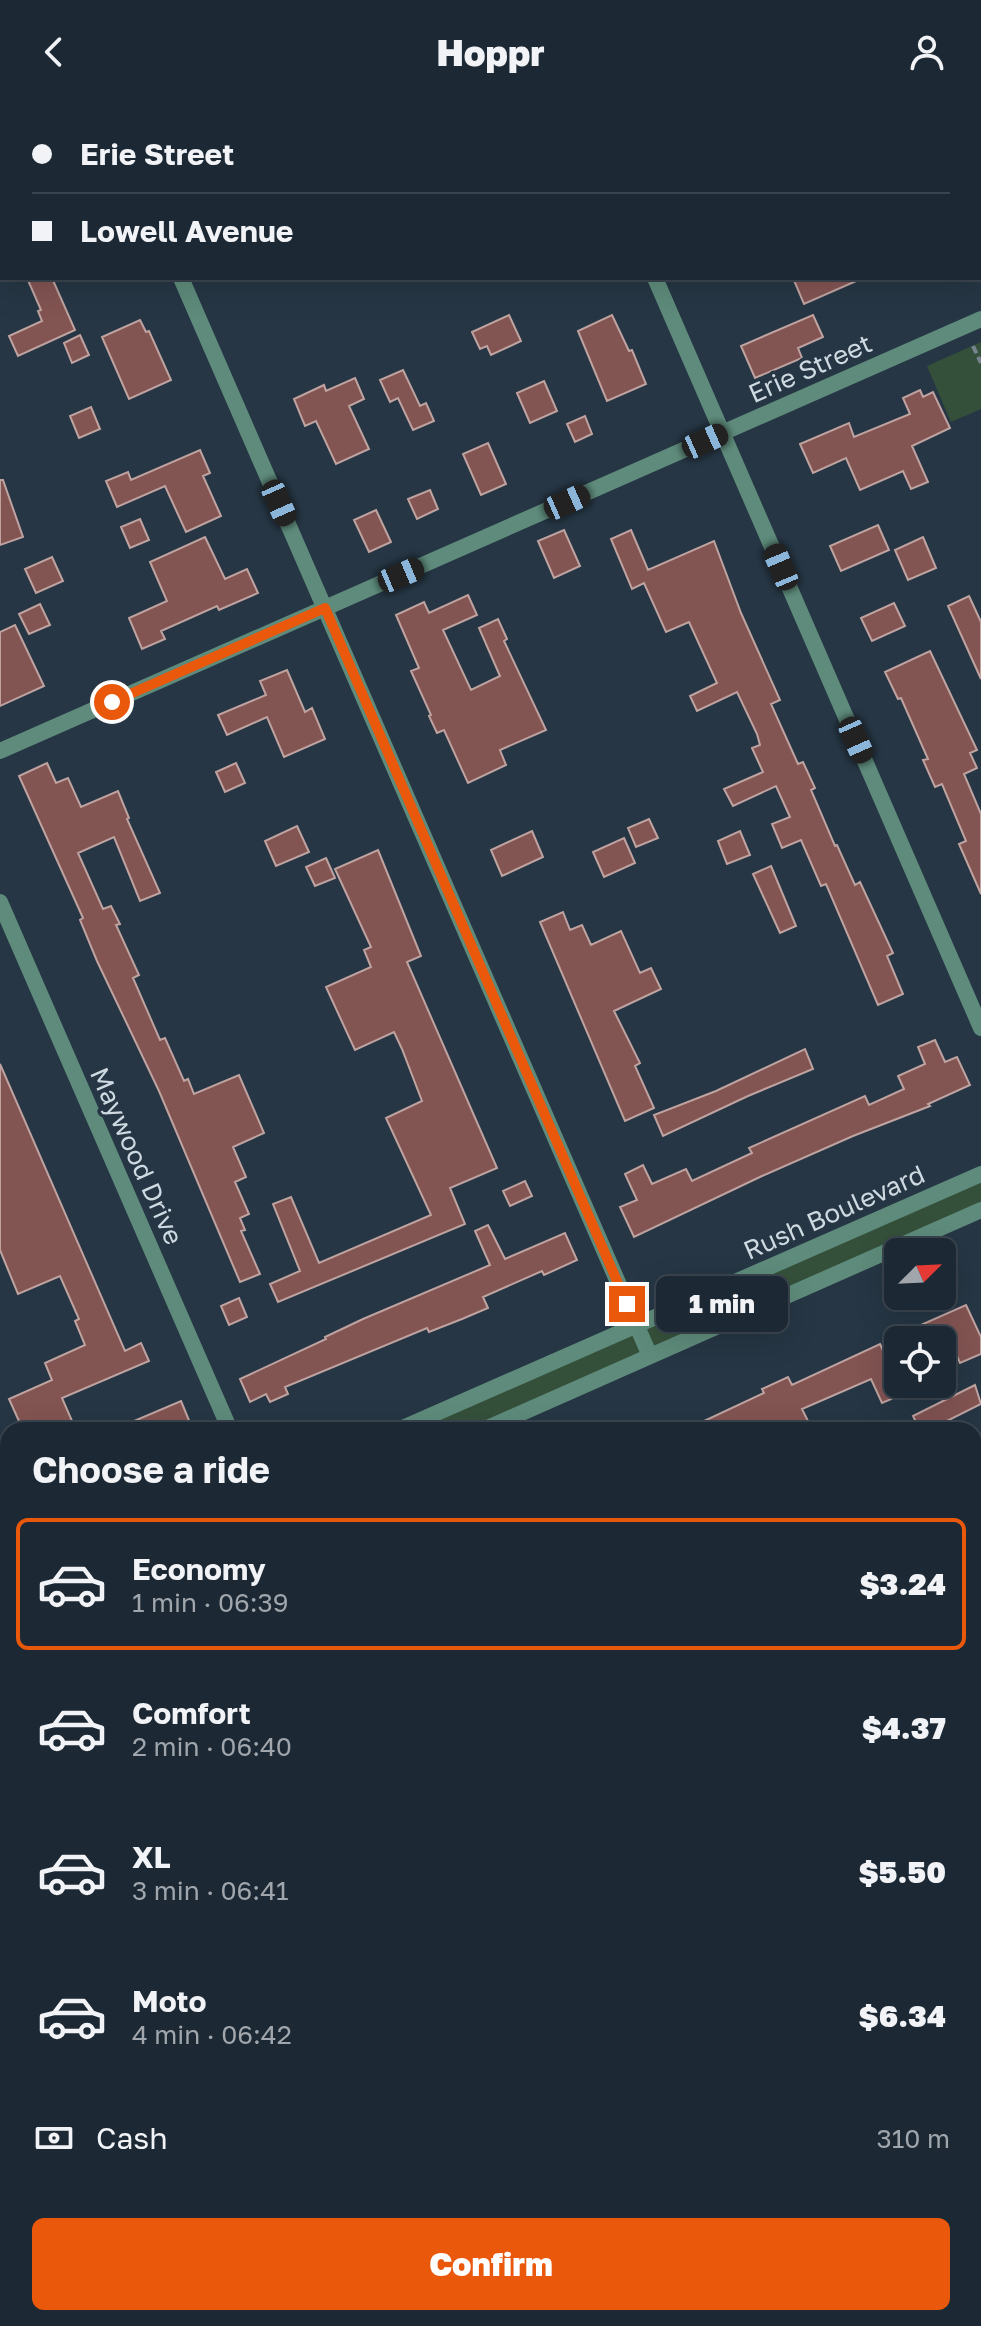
<!DOCTYPE html>
<meta charset="utf-8">
<style>
:root{--surface:#1c2833;--page:#25303b;--text:#f1f3f6;--muted:#a0a6ac;--line:#3a444e;--accent:#ea580c}
body{margin:0;font-family:"Golos Text",sans-serif;background:var(--page);color:var(--text);height:100vh;display:flex;flex-direction:column;font-size:30px;white-space:nowrap}
*{box-sizing:border-box;margin:0}
p{font-size:26px;color:var(--muted)}
.icon{flex:none;width:44px;height:44px;fill:none;stroke:currentColor;stroke-width:2;stroke-linecap:round;stroke-linejoin:round}
.map{position:relative;flex:1;overflow:hidden}
.drawer{position:absolute;left:0px;top:1318px;width:982px;height:904px;display:flex;flex-direction:column;background:var(--surface);border-radius:24px 24px 0 0;box-shadow:0 8px 32px #0002,0 0 0 2px var(--line)}
.drawer>*{flex:none}
.hud{position:absolute;left:0px;top:0px;width:982px;height:176px;box-shadow:0 8px 32px #0002,0 0 0 2px var(--line);display:grid;align-content:center;height:176px;padding:0 32px;background:var(--surface)}
.needle{width:52px;rotate:66deg}
.controls{position:absolute;left:884px;top:1134px;display:grid;gap:16px}
.controls a{display:grid;place-items:center;width:72px;height:72px;border-radius:12px;background:var(--surface);box-shadow:0 8px 32px #0002,0 0 0 2px var(--line);font-size:40px}
.end{position:absolute;width:36px;height:36px;margin:-18px;border:10px solid #ea580c;background:#fff;box-shadow:0 0 0 4px #fff}
.from{border-radius:50%}
.bubble{position:absolute;height:56px;border-radius:12px;background:var(--surface);box-shadow:0 8px 32px #0002,0 0 0 2px var(--line);font-size:26px;font-weight:800;line-height:56px;text-align:center}
.car{position:absolute;width:24px;height:48px;margin:-24px -12px;border-radius:10px;box-shadow:0 0 6px 2px #0007;background:linear-gradient(#222 24%,#8ab4d8 0 40%,#222 0 76%,#8ab4d8 0 86%,#222 0)}
.hud b{display:flex;align-items:center;gap:28px;height:76px;font-size:30px}
.hud b+b{border-top:2px solid var(--line)}
.hud i{width:20px;height:20px;background:var(--text)}
ul{padding:0;list-style:none}
li{display:flex;align-items:center;gap:24px;height:132px;margin:0 16px 12px;padding:0 16px;border:4px solid transparent;border-radius:12px}
li div{flex:1}
li b{display:block;font-size:30px}
li em{font-style:normal;font-weight:800}
li.current{border-color:var(--accent)}
li>.icon{width:72px;height:72px;stroke-width:1.5}
h2{padding:0 32px;font-size:36px;line-height:96px}
.pay{display:flex;align-items:center;gap:20px;height:88px;padding:0 32px;font-size:30px}
.pay p{margin-inline-start:auto}
.cta{display:flex;gap:16px;margin-top:auto;padding:16px 32px}
.cta a{flex:1;height:92px;border-radius:12px;background:var(--accent);color:#fff;font-size:32px;font-weight:800;line-height:92px;text-align:center}
header{display:flex;justify-content:space-between;align-items:center;height:104px;padding:0 32px;background:var(--surface);font-size:36px;font-weight:800}
.map>svg:first-child{display:block}
.built{fill:#294052}
.green{fill:#35503a}
.building{fill:#825452;stroke:#bfa3a1;stroke-width:2}
.lines{fill:none;stroke-linecap:round;stroke-linejoin:round}
.path{stroke:#76838f;stroke-width:4;stroke-dasharray:8 4;stroke-linecap:butt}
.lane{stroke:#5e8b7b;stroke-width:9}
.street{stroke:#5e8b7b;stroke-width:16}
.route{stroke:#ea580c;stroke-width:10}
.labels{text-anchor:middle;dominant-baseline:central;stroke-width:7;stroke-linejoin:round;paint-order:stroke}
.street-label{font-size:26px;fill:#ced9e1;stroke:#263644}
</style>
<header><svg class="icon" aria-label="back" viewBox="0 0 24 24"><path d="M15 5l-7 7 7 7"/></svg>Hoppr<svg class="icon" aria-label="person" viewBox="0 0 24 24"><circle cx="12" cy="8" r="4"/><path d="M4 21q1-7 8-7t8 7"/></svg></header>
<div class="map">
<svg width="981" height="2222" viewBox="0 0 981 2222">
<rect width="100%" height="100%" fill="#263644"/>
<path class="built" d="M 981,1979 L 981,2222 L 898,2222 L 898,2214 L 974,2214 L 974,1989 Z"/>
<path class="green" d="M 981,238 L 981,305 L 951,318 L 927,262 Z
M 981,1070 L 981,1106 L 483,1326 L 398,1326 Z
M 981,1752 L 981,1979 L 974,1989 L 974,1755 Z
M 8,2180 L 8,2214 L 898,2214 L 898,2222 L 0,2222 L 0,2183 Z"/>
<path class="building" d="M 27,174 L 52,174 L 75,226 L 18,252 L 9,232 L 42,217 L 38,207 L 41,206 Z
M 793,174 L 863,174 L 804,200 Z
M 509,211 L 521,237 L 491,251 L 487,242 L 480,245 L 472,228 Z
M 612,211 L 629,247 L 632,246 L 646,280 L 607,297 L 578,227 Z
M 813,211 L 823,233 L 798,244 L 802,254 L 755,274 L 741,242 Z
M 140,216 L 146,228 L 149,227 L 171,276 L 129,295 L 102,233 Z
M 80,231 L 89,251 L 72,259 L 64,239 Z
M 403,266 L 420,302 L 426,299 L 434,317 L 413,326 L 398,294 L 390,298 L 380,276 Z
M 355,274 L 364,295 L 349,302 L 369,345 L 336,360 L 316,317 L 305,322 L 294,295 L 324,281 L 326,287 Z
M 544,277 L 557,307 L 530,319 L 517,289 Z
M 920,286 L 923,293 L 933,288 L 950,324 L 912,342 L 928,378 L 911,385 L 903,367 L 860,386 L 846,354 L 813,369 L 800,340 L 849,319 L 854,333 L 910,310 L 903,294 Z
M 91,303 L 100,325 L 79,334 L 70,312 Z
M 585,312 L 592,330 L 575,338 L 567,320 Z
M 488,339 L 506,380 L 481,391 L 463,350 Z
M 200,346 L 210,369 L 203,372 L 221,412 L 186,428 L 165,382 L 117,403 L 106,377 L 128,368 L 131,376 Z
M 0,376 L 3,376 L 23,433 L 0,441 Z
M 430,386 L 438,405 L 417,415 L 408,395 Z
M 376,406 L 391,438 L 369,448 L 354,416 Z
M 140,415 L 149,436 L 130,444 L 121,423 Z
M 878,421 L 889,446 L 841,467 L 830,442 Z
M 564,426 L 580,462 L 554,474 L 538,437 Z
M 631,426 L 648,466 L 714,437 L 741,509 L 780,596 L 771,600 L 798,660 L 803,658 L 815,684 L 811,686 L 835,742 L 837,741 L 855,781 L 860,778 L 893,849 L 887,852 L 903,890 L 878,901 L 826,780 L 821,782 L 801,736 L 782,744 L 772,720 L 790,713 L 776,682 L 733,702 L 724,685 L 763,668 L 752,644 L 760,641 L 757,630 L 737,588 L 697,607 L 690,592 L 717,579 L 689,518 L 666,528 L 644,479 L 632,485 L 611,435 Z
M 205,433 L 225,475 L 247,465 L 258,489 L 219,506 L 217,502 L 161,527 L 165,535 L 142,545 L 129,514 L 167,497 L 150,458 Z
M 923,433 L 936,464 L 908,476 L 895,446 Z
M 52,453 L 63,477 L 36,489 L 25,465 Z
M 468,491 L 477,511 L 443,526 L 471,586 L 500,572 L 479,524 L 498,515 L 507,535 L 504,537 L 546,626 L 500,646 L 506,661 L 468,679 L 444,626 L 437,629 L 429,612 L 431,611 L 411,567 L 419,564 L 396,511 L 424,498 L 429,509 Z
M 969,492 L 981,518 L 981,575 L 948,502 Z
M 894,499 L 905,522 L 872,537 L 861,514 Z
M 40,500 L 50,521 L 29,530 L 19,510 Z
M 15,521 L 44,582 L 0,602 L 0,528 Z
M 930,547 L 977,646 L 970,649 L 977,664 L 964,670 L 981,710 L 981,790 L 959,740 L 966,737 L 942,680 L 935,683 L 923,656 L 928,655 L 901,594 L 898,595 L 885,568 Z
M 287,566 L 305,608 L 312,604 L 325,635 L 284,653 L 267,613 L 227,631 L 218,611 L 266,591 L 260,577 Z
M 47,659 L 56,679 L 68,674 L 81,703 L 118,687 L 129,714 L 127,715 L 160,789 L 140,797 L 114,733 L 78,749 L 103,805 L 111,802 L 120,820 L 116,821 L 139,871 L 133,874 L 160,936 L 165,934 L 184,977 L 188,975 L 194,990 L 239,971 L 264,1029 L 233,1043 L 246,1073 L 235,1078 L 249,1110 L 240,1114 L 245,1126 L 241,1127 L 260,1170 L 240,1178 L 159,987 L 97,857 L 80,816 L 83,814 L 19,672 Z
M 236,659 L 245,679 L 225,688 L 216,668 Z
M 649,715 L 658,734 L 636,743 L 628,724 Z
M 297,722 L 309,748 L 276,762 L 265,737 Z
M 532,727 L 543,753 L 502,772 L 491,746 Z
M 740,727 L 750,751 L 727,760 L 718,737 Z
M 624,734 L 635,759 L 604,773 L 593,748 Z
M 378,746 L 421,852 L 407,858 L 497,1064 L 450,1084 L 465,1120 L 278,1198 L 270,1180 L 300,1167 L 273,1100 L 291,1093 L 319,1159 L 431,1111 L 386,1014 L 422,997 L 402,945 L 394,928 L 355,946 L 326,883 L 371,863 L 364,846 L 371,843 L 335,765 Z
M 326,754 L 335,774 L 315,782 L 306,763 Z
M 771,762 L 796,822 L 780,829 L 753,770 Z
M 563,808 L 570,826 L 582,821 L 591,841 L 621,827 L 640,869 L 651,864 L 661,885 L 614,907 L 640,959 L 635,962 L 654,1004 L 625,1017 L 540,818 Z
M 935,936 L 945,958 L 957,953 L 970,981 L 928,1000 L 930,1002 L 853,1032 L 762,1072 L 634,1133 L 620,1103 L 637,1096 L 625,1070 L 643,1061 L 652,1080 L 686,1065 L 692,1077 L 752,1049 L 749,1044 L 865,992 L 869,1001 L 904,985 L 898,972 L 925,960 L 918,943 Z
M 805,945 L 813,965 L 748,992 L 663,1032 L 654,1011 L 716,987 Z
M 0,960 L 125,1247 L 141,1239 L 149,1257 L 62,1294 L 76,1326 L 23,1326 L 9,1295 L 52,1276 L 45,1259 L 85,1241 L 75,1217 L 79,1215 L 60,1172 L 18,1190 L 0,1146 Z
M 525,1077 L 532,1092 L 510,1102 L 503,1087 Z
M 488,1121 L 505,1155 L 565,1129 L 577,1156 L 544,1171 L 542,1167 L 483,1193 L 488,1204 L 462,1215 L 429,1228 L 427,1224 L 285,1283 L 288,1290 L 270,1298 L 266,1290 L 250,1298 L 240,1275 L 326,1235 L 325,1233 L 363,1215 L 490,1161 L 475,1127 Z
M 239,1194 L 247,1213 L 229,1221 L 221,1202 Z
M 966,1201 L 981,1233 L 981,1250 L 960,1259 L 950,1236 L 887,1236 Z
M 880,1240 L 903,1290 L 882,1299 L 871,1275 L 802,1305 L 809,1319 L 794,1326 L 685,1326 L 764,1289 L 762,1285 L 788,1273 L 792,1281 Z
M 975,1281 L 981,1300 L 929,1326 L 920,1326 L 913,1312 Z
M 181,1297 L 193,1326 L 113,1326 Z"/>
<g class="lines">
<path class="path" d="M 973,242 L 981,259"/>
<path class="lane" d="M 974,2102 L 981,2096
M 659,2214 L 663,2222
M 903,2214 L 904,2222
M 817,2222 L 833,2214"/>
<path class="street" d="M 105,0 L 106,2
M 579,0 L 580,2
M 181,174 L 650,1252
M 655,174 L 981,924
M 0,647 L 981,215
M 0,798 L 230,1326
M 398,1326 L 981,1070
M 483,1326 L 981,1106
M 0,1502 L 8,1498
M 974,1514 L 981,1510
M 0,1541 L 8,1537
M 974,1552 L 981,1549
M 0,1943 L 8,1940
M 0,1982 L 8,1979"/>
</g>
<g class="lines">
<path class="route" d="M 112,598 L 325,504 L 627,1200"/>
</g>
<g class="labels">
<g class="street-label">
<text transform="translate(810 264) rotate(-24)">Erie Street</text>
<text transform="translate(137 1052) rotate(66)">Maywood Drive</text>
<text transform="translate(834 1108) rotate(-24)">Rush Boulevard</text>
</g>
</g>
</svg>
<div class="controls">
<a><svg class="needle" viewBox="-14 -14 28 28"><path d="M0-13l5 13h-10z" fill="#e53935"/><path d="M0 13l5-13h-10z" fill="#a0a6ac"/></svg></a>
<a><svg class="icon" aria-label="locate" viewBox="0 0 24 24"><circle cx="12" cy="12" r="6"/><path d="M12 2v4M12 18v4M2 12h4M18 12h4"/></svg></a>
</div>
<i class="end from" style="left:112px;top:598px"></i>
<i class="end" style="left:627px;top:1200px"></i>
<div class="bubble" style="left:656px;top:1172px;width:132px">1 min</div>
<i class="car" style="left:705px;top:337px;rotate:66deg"></i>
<i class="car" style="left:567px;top:398px;rotate:66deg"></i>
<i class="car" style="left:279px;top:399px;rotate:156deg"></i>
<i class="car" style="left:781px;top:463px;rotate:337deg"></i>
<i class="car" style="left:401px;top:471px;rotate:67deg"></i>
<i class="car" style="left:856px;top:636px;rotate:156deg"></i>
<div class="hud">
<b><i class="from"></i>Erie Street</b>
<b><i></i>Lowell Avenue</b>
</div>
<section class="drawer">
<h2>Choose a ride</h2>
<ul>
<li class="current"><svg class="icon" aria-label="car" viewBox="0 0 24 24"><path d="M5 17H2v-5l4-1 3-4h7l3 4 3 1v5h-3M9 17h6M6 11h13"/><circle cx="7" cy="17" r="2"/><circle cx="17" cy="17" r="2"/></svg><div><b>Economy</b><p>1 min · 06:39</p></div><em>$3.24</em></li>
<li><svg class="icon" aria-label="car" viewBox="0 0 24 24"><path d="M5 17H2v-5l4-1 3-4h7l3 4 3 1v5h-3M9 17h6M6 11h13"/><circle cx="7" cy="17" r="2"/><circle cx="17" cy="17" r="2"/></svg><div><b>Comfort</b><p>2 min · 06:40</p></div><em>$4.37</em></li>
<li><svg class="icon" aria-label="car" viewBox="0 0 24 24"><path d="M5 17H2v-5l4-1 3-4h7l3 4 3 1v5h-3M9 17h6M6 11h13"/><circle cx="7" cy="17" r="2"/><circle cx="17" cy="17" r="2"/></svg><div><b>XL</b><p>3 min · 06:41</p></div><em>$5.50</em></li>
<li><svg class="icon" aria-label="car" viewBox="0 0 24 24"><path d="M5 17H2v-5l4-1 3-4h7l3 4 3 1v5h-3M9 17h6M6 11h13"/><circle cx="7" cy="17" r="2"/><circle cx="17" cy="17" r="2"/></svg><div><b>Moto</b><p>4 min · 06:42</p></div><em>$6.34</em></li>
</ul>
<div class="pay"><svg class="icon" aria-label="cash" viewBox="0 0 24 24"><path d="M3 7h18v10H3z"/><circle cx="12" cy="12" r="2"/></svg>Cash<p>310 m</p></div>
<div class="cta"><a>Confirm</a></div>
</section>
</div>
